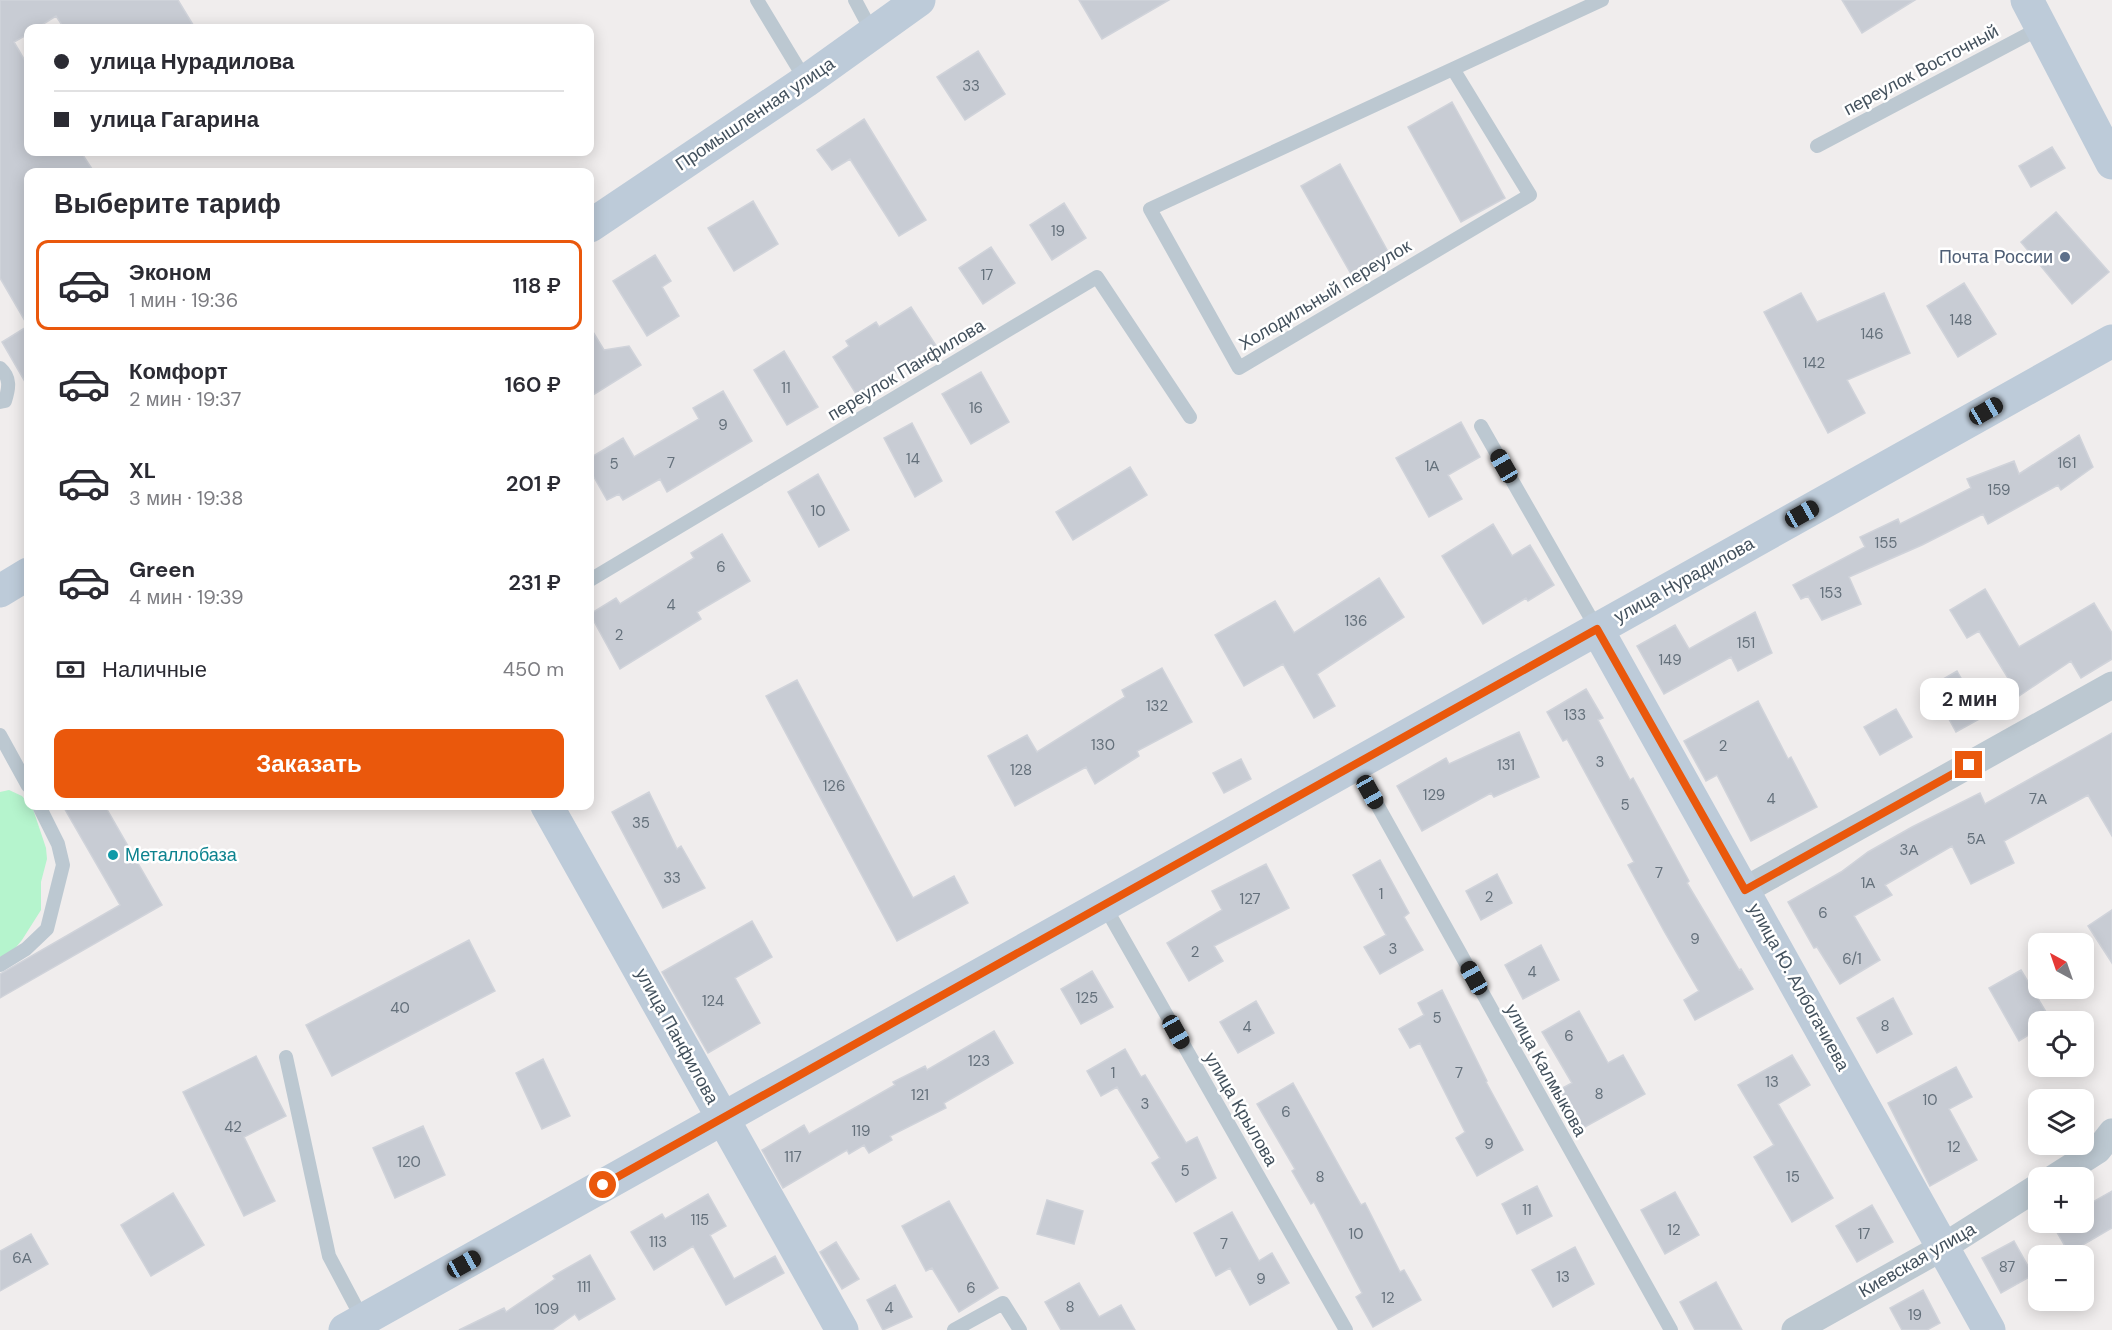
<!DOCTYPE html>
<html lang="ru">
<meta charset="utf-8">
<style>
:root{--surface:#fff;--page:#f7f7f7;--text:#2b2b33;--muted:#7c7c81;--line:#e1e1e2;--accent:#ea580c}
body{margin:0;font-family:"DM Sans",sans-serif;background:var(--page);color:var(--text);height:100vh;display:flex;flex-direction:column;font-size:22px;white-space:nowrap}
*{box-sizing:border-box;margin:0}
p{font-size:20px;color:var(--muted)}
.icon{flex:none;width:33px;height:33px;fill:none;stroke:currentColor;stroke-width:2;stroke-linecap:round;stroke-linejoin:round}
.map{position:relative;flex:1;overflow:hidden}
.side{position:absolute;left:24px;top:168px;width:570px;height:642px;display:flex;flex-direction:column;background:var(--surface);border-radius:12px;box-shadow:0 3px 15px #0003}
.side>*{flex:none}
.guide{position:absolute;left:24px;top:24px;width:570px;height:132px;border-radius:12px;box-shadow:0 3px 15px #0003;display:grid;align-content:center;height:132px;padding:0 30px;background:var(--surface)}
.needle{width:39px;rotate:320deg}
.buttons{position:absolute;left:2028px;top:933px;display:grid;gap:12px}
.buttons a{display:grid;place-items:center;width:66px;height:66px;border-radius:12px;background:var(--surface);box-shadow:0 3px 15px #0003;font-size:30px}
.end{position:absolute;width:27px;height:27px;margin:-14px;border:8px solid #ea580c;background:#fff;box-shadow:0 0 0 3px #fff}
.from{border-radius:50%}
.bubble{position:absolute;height:42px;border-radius:12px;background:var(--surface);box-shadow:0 3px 15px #0003;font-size:20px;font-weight:600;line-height:42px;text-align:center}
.car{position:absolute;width:18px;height:36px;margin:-18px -9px;border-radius:8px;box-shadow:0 0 4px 2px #0007;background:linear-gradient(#222 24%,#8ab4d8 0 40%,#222 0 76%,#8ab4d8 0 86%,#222 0)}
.guide b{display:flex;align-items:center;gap:21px;height:57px;font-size:22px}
.guide b+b{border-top:2px solid var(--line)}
.guide i{width:15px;height:15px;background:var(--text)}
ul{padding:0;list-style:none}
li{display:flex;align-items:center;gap:18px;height:90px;margin:0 12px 9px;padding:0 18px;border:3px solid transparent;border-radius:12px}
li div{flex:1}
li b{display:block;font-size:22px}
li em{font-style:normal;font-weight:600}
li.current{border-color:var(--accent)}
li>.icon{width:54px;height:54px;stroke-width:1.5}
h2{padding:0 30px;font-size:27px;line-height:72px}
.pay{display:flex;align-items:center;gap:15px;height:66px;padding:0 30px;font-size:22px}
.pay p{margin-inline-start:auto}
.action{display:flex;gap:12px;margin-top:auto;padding:12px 30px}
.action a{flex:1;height:69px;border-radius:12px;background:var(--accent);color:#fff;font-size:24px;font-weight:600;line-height:69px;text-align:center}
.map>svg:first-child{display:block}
.green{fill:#b5f4cd}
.building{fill:#c8ccd4;stroke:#d0d3da;stroke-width:1.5}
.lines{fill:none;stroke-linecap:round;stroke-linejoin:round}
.lane{stroke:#bcc8d1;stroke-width:14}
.street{stroke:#bcc8d1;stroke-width:27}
.secondary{stroke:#bdcbd9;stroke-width:33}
.route{stroke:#ea580c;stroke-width:8}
.service-dot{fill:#5c6f8a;stroke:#fff;stroke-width:2}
.culture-dot{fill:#0f9aa8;stroke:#fff;stroke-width:2}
.labels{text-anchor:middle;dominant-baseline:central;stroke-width:5;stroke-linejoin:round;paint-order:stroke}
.number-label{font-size:15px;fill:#64707b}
.street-label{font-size:18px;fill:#43515d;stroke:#fff}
.service-label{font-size:18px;fill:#4e5e75;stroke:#fff;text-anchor:end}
.culture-label{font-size:18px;fill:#0d838f;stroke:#fff;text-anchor:start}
</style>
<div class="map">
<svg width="2112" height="1330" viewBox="0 0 2112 1330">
<rect width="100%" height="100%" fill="#f0eded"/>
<path class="green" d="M 9,790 L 22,796 L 28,803 L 28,806 L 32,806 L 46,848 L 47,859 L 41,882 L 41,910 L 22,940 L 12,952 L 0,957 L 0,792 Z"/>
<path class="building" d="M 0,0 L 178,0 L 195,28 L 64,28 L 56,16 L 37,28 L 28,28 L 28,34 L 14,42 L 28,66 L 28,152 L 81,152 L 94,172 L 28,172 L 28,387 L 2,342 L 28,326 L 0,278 Z
M 1079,0 L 1169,0 L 1102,39 Z
M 1842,0 L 1915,0 L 1862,33 Z
M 978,51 L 1005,94 L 965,120 L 937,77 Z
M 1452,102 L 1505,198 L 1461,222 L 1408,127 Z
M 864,119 L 926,220 L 899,236 L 850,159 L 832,170 L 817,150 Z
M 2052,147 L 2065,168 L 2031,187 L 2019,166 Z
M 1340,164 L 1392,259 L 1355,281 L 1301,186 Z
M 753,201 L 778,244 L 734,271 L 708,228 Z
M 1064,203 L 1086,238 L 1052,260 L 1030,225 Z
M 2056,212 L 2109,272 L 2072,304 L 2021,242 Z
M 991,247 L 1015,283 L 983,304 L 959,268 Z
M 655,255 L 671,281 L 662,287 L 679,316 L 647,336 L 613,281 Z
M 1964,283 L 1996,334 L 1958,357 L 1927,306 Z
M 1801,293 L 1817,322 L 1884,293 L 1910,353 L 1847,380 L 1865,413 L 1828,433 L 1764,312 Z
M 911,307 L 937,347 L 858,397 L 833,357 L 849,346 L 846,341 L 876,322 L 879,327 Z
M 590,327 L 604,350 L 629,346 L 641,365 L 590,397 Z
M 784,351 L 818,407 L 787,425 L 754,370 Z
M 981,372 L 1009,422 L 971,444 L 942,394 Z
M 723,391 L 752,441 L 667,492 L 660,479 L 623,500 L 619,494 L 607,500 L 590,470 L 590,458 L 623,438 L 634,457 L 699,419 L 693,408 Z
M 1461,422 L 1480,457 L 1448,475 L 1462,499 L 1429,517 L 1396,458 Z
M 912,423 L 942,481 L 915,497 L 884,438 Z
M 2079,435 L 2093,467 L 2061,490 L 2058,485 L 1988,524 L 1983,514 L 1922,545 L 1849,577 L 1861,604 L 1822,620 L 1808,596 L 1801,599 L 1793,585 L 1865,547 L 1860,537 L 1898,519 L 1900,524 L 1971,488 L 1967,479 L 2014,461 L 2019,474 Z
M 1130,467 L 1147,495 L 1073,540 L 1056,512 Z
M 818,474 L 849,530 L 819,547 L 788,492 Z
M 1493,524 L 1512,556 L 1530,545 L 1554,585 L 1528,601 L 1526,598 L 1483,624 L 1442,556 Z
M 722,534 L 750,581 L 697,612 L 701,619 L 620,669 L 590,614 L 616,598 L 620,604 L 694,558 L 691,553 Z
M 1379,578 L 1404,617 L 1317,674 L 1335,706 L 1314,718 L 1283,664 L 1244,686 L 1215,635 L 1275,601 L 1294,633 Z
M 1985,589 L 2019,647 L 2094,603 L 2112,633 L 2112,659 L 2081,678 L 2071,661 L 2019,696 L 1979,631 L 1967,638 L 1950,610 Z
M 1755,612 L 1772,653 L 1738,671 L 1731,657 L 1664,694 L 1637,646 L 1675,625 L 1689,649 Z
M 1162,668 L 1192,722 L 1137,751 L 1139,756 L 1095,784 L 1086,767 L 1015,806 L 988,756 L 1027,735 L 1037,752 L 1125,697 L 1122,690 Z
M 1957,671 L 1983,717 L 1956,732 L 1931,686 Z
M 797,680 L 913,898 L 954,876 L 968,903 L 897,941 L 766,696 Z
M 1586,689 L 1603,718 L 1598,720 L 1630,780 L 1633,778 L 1652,813 L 1689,881 L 1687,883 L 1739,970 L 1741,969 L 1753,989 L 1695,1020 L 1684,1000 L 1699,991 L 1664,931 L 1628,865 L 1634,862 L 1567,739 L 1563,741 L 1547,712 Z
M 1758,701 L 1788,759 L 1791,757 L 1817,807 L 1751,841 L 1717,775 L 1706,781 L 1684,741 Z
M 1896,709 L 1912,737 L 1880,755 L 1864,727 Z
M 1519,732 L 1539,777 L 1494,797 L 1491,793 L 1422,831 L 1397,786 L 1446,758 L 1449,764 Z
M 2112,733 L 2112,836 L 2088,795 L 2004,841 L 2014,863 L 1971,884 L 1952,846 L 1885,885 L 1892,895 L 1854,916 L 1880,960 L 1840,984 L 1817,947 L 1814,948 L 1788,902 L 1841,872 L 1868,852 L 1912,827 L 1980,793 L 1985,804 Z
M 1241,759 L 1251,779 L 1224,793 L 1213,773 Z
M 649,792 L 677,849 L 681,846 L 705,888 L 663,908 L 612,812 Z
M 63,806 L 105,806 L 162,905 L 0,998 L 0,974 L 120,905 Z
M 1380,860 L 1409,913 L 1404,917 L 1423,950 L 1380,974 L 1364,947 L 1386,935 L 1353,875 Z
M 1266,864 L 1289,908 L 1214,946 L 1223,961 L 1189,981 L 1167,943 L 1222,910 L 1212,891 Z
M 1497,874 L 1512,903 L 1481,920 L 1466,891 Z
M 2112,910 L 2112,963 L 2088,926 Z
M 752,921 L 772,957 L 735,978 L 760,1023 L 708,1053 L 662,972 Z
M 469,940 L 495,991 L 332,1076 L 306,1025 Z
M 1541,945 L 1559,980 L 1523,999 L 1505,965 Z
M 2021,970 L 2052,1022 L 2038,1022 L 2038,1029 L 2019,1041 L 1989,988 Z
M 1092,971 L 1113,1007 L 1081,1024 L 1061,989 Z
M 1442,990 L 1487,1081 L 1486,1082 L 1523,1150 L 1477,1176 L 1456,1138 L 1465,1132 L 1420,1043 L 1410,1048 L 1399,1029 L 1424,1015 L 1418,1003 Z
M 1893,998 L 1912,1034 L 1877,1053 L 1857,1018 Z
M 1256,1001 L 1274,1033 L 1238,1053 L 1220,1022 Z
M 1579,1011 L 1608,1063 L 1623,1055 L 1645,1094 L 1574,1133 L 1553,1093 L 1572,1083 L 1542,1032 Z
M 994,1031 L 1013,1063 L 944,1103 L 946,1108 L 890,1136 L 892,1140 L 869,1153 L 864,1145 L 849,1154 L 847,1150 L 783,1188 L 762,1150 L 804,1125 L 809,1134 L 895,1085 L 893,1082 L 925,1066 L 927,1070 Z
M 1125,1049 L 1141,1077 L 1145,1075 L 1186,1143 L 1197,1137 L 1216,1178 L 1176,1202 L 1152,1163 L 1160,1158 L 1117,1087 L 1101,1096 L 1087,1071 Z
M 1792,1055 L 1810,1085 L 1778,1104 L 1833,1198 L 1792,1222 L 1754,1157 L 1774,1145 L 1738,1085 Z
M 256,1056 L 286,1116 L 244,1137 L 275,1201 L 244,1216 L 183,1092 Z
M 543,1059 L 570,1116 L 542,1129 L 516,1073 Z
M 1956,1067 L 1972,1097 L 1949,1109 L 1977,1160 L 1930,1186 L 1888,1103 Z
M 1293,1083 L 1361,1205 L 1365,1203 L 1400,1272 L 1404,1270 L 1421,1300 L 1373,1327 L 1356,1297 L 1362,1293 L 1314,1202 L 1311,1204 L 1292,1171 L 1295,1169 L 1257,1104 Z
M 423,1126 L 445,1175 L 395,1198 L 373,1148 Z
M 1537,1186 L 1552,1216 L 1517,1234 L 1502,1204 Z
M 2112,1191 L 2112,1228 L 2069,1253 L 2051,1222 L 2084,1222 L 2084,1207 Z
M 1675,1192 L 1699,1235 L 1665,1254 L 1641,1210 Z
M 173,1193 L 204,1245 L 151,1276 L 121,1225 Z
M 708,1194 L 726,1226 L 710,1235 L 734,1279 L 775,1256 L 784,1273 L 726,1305 L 693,1246 L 654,1270 L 631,1232 L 662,1214 L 665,1219 Z
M 1047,1200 L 1083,1211 L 1074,1244 L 1037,1234 Z
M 949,1201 L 998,1288 L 959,1312 L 932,1268 L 926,1271 L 902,1226 Z
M 1872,1205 L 1893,1242 L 1857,1262 L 1836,1226 Z
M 1232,1212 L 1259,1261 L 1272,1253 L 1289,1283 L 1250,1305 L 1230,1268 L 1216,1276 L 1194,1233 Z
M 31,1234 L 48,1264 L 0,1291 L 0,1251 Z
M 2014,1241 L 2033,1275 L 2001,1293 L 1982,1258 Z
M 836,1242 L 859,1279 L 842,1289 L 820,1252 Z
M 1575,1247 L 1594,1284 L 1553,1307 L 1532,1270 Z
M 590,1255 L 615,1299 L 579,1320 L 575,1314 L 552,1330 L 459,1330 L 504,1308 L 506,1312 L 555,1279 L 553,1276 Z
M 1716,1282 L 1742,1330 L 1695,1330 L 1680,1302 Z
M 1079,1283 L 1099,1317 L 1121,1305 L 1135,1330 L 1061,1330 L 1045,1302 Z
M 895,1285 L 912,1317 L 883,1330 L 867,1300 Z
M 1923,1290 L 1940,1323 L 1927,1330 L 1902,1330 L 1890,1308 Z"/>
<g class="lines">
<path class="lane" d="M 757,0 L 806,81
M 855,0 L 872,32
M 1453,69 L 1530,195 L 1239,368 L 1150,209 L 1602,0
M 1817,146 L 2042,27
M 0,368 C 11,378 9,388 5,401 L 0,402
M 1481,426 L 1597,629
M 590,580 L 1097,277 L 1190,417
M 0,735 L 28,786
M 1355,765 L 1671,1330
M 1104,905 L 1346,1330
M 0,965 L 26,949 L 47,929 L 63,865 L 58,844 L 39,806
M 286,1057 L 329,1256 L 363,1320
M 954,1330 L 1003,1303 L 1020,1330"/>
<path class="street" d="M 1745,890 L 2112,685
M 2054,1178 L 2098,1150 L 2112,1132
M 1795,1330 L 1943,1247 L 2038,1187"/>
<path class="secondary" d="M 2027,0 L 2112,163
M 590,226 L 806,81 L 919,0
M 0,591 L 28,574
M 1597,629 L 1989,1330
M 547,806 L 842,1330
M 345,1330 L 2112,341"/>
</g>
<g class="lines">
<path class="route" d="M 603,1185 L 1597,629 L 1745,890 L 1969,765"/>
</g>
<circle class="service-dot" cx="2065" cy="257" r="6"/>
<circle class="culture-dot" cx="113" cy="855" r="6"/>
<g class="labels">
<g class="number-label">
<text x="971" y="86">33</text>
<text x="1058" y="231">19</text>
<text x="987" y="275">17</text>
<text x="1961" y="320">148</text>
<text x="1872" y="334">146</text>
<text x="1814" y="363">142</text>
<text x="786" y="388">11</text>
<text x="976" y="408">16</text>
<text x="723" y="425">9</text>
<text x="913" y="459">14</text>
<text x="671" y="463">7</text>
<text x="2067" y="463">161</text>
<text x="614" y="464">5</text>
<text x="1432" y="466">1А</text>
<text x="1999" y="490">159</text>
<text x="818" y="511">10</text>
<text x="1886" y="543">155</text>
<text x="721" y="567">6</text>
<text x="1831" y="593">153</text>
<text x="671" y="605">4</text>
<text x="1356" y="621">136</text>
<text x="619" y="635">2</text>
<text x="1746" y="643">151</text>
<text x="1670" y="660">149</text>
<text x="1157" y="706">132</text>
<text x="1575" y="715">133</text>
<text x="1103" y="745">130</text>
<text x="1723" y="746">2</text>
<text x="1600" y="762">3</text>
<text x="1506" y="765">131</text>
<text x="1021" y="770">128</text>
<text x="834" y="786">126</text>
<text x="1434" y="795">129</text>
<text x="1771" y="799">4</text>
<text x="2038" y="799">7А</text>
<text x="1625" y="805">5</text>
<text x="641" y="823">35</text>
<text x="1976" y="839">5А</text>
<text x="1909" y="850">3А</text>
<text x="1659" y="873">7</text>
<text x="672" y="878">33</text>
<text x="1868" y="883">1А</text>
<text x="1381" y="894">1</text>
<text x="1489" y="897">2</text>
<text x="1250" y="899">127</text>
<text x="1823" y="913">6</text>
<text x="1695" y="939">9</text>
<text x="1393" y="949">3</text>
<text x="1195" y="952">2</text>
<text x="1852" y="959">6/1</text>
<text x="1532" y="972">4</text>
<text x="1087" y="998">125</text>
<text x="713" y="1001">124</text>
<text x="400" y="1008">40</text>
<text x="1437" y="1018">5</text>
<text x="1885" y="1026">8</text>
<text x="1247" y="1027">4</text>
<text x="1569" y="1036">6</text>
<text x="979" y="1061">123</text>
<text x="1113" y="1073">1</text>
<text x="1459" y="1073">7</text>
<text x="1772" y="1082">13</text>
<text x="1599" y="1094">8</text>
<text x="920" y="1095">121</text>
<text x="1930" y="1100">10</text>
<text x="1145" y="1104">3</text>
<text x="1286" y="1112">6</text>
<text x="233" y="1127">42</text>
<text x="861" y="1131">119</text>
<text x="1489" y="1144">9</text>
<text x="1954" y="1147">12</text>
<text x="793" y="1157">117</text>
<text x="409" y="1162">120</text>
<text x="1185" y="1171">5</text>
<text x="1320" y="1177">8</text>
<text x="1793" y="1177">15</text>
<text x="1527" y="1210">11</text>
<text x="700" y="1220">115</text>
<text x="1674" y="1230">12</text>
<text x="1356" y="1234">10</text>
<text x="1864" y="1234">17</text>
<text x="658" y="1242">113</text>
<text x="1224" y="1244">7</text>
<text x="22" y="1258">6А</text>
<text x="2007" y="1267">87</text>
<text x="1563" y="1277">13</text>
<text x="1261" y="1279">9</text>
<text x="584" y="1287">111</text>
<text x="971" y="1288">6</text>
<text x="1388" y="1298">12</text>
<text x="1070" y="1307">8</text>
<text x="889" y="1308">4</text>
<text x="547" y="1309">109</text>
<text x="1915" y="1315">19</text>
</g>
<g class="street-label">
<text transform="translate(1921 70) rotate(-28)">переулок Восточный</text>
<text transform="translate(755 114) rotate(-34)">Промышленная улица</text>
<text transform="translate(1325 295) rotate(-31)">Холодильный переулок</text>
<text transform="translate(906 370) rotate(-31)">переулок Панфилова</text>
<text transform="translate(1684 580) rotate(-29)">улица Нурадилова</text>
<text transform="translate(1799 987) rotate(61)">улица Ю. Албогачиева</text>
<text transform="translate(677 1036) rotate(61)">улица Панфилова</text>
<text transform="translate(1546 1070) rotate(61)">улица Калмыкова</text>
<text transform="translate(1241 1109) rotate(60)">улица Крылова</text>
<text transform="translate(1917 1260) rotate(-30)">Киевская улица</text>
</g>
<g class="service-label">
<text x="2053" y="257">Почта России</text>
</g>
<g class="culture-label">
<text x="125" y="855">Металлобаза</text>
</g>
</g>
</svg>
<div class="buttons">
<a><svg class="needle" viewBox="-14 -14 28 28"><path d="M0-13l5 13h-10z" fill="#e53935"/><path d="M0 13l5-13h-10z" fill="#7c7c81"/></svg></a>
<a><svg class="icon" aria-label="locate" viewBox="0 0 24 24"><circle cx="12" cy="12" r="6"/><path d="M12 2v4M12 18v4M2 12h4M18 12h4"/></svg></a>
<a><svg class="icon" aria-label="layers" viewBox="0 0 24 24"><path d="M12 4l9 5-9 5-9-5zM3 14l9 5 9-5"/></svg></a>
<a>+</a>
<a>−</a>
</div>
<i class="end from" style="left:603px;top:1185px"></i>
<i class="end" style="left:1969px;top:765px"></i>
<div class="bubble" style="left:1920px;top:678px;width:99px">2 мин</div>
<i class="car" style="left:1986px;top:411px;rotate:60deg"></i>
<i class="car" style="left:1504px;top:466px;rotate:330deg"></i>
<i class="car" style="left:1802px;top:514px;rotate:61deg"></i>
<i class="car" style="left:1370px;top:792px;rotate:151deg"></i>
<i class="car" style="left:1474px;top:978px;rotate:331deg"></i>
<i class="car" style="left:1176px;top:1032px;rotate:151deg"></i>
<i class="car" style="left:464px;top:1264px;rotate:61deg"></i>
<div class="guide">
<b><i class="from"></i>улица Нурадилова</b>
<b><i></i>улица Гагарина</b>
</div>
<section class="side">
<h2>Выберите тариф</h2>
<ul>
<li class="current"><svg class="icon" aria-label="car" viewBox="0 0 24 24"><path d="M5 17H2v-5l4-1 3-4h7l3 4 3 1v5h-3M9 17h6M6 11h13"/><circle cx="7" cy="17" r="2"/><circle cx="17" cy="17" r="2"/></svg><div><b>Эконом</b><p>1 мин · 19:36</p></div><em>118 ₽</em></li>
<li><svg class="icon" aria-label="car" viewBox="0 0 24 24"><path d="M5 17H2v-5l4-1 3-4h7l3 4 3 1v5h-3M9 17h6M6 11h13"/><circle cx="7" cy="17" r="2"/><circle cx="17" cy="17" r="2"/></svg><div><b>Комфорт</b><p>2 мин · 19:37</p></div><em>160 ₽</em></li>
<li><svg class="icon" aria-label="car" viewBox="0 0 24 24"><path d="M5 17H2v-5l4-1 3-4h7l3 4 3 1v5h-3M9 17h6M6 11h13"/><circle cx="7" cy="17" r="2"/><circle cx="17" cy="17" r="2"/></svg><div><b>XL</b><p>3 мин · 19:38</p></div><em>201 ₽</em></li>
<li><svg class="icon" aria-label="car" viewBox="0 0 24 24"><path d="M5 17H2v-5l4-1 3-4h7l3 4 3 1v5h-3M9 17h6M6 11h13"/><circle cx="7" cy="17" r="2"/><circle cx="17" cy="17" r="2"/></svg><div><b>Green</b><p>4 мин · 19:39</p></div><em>231 ₽</em></li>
</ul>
<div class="pay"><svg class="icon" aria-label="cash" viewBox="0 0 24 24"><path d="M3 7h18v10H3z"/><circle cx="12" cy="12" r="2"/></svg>Наличные<p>450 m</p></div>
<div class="action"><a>Заказать</a></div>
</section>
</div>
